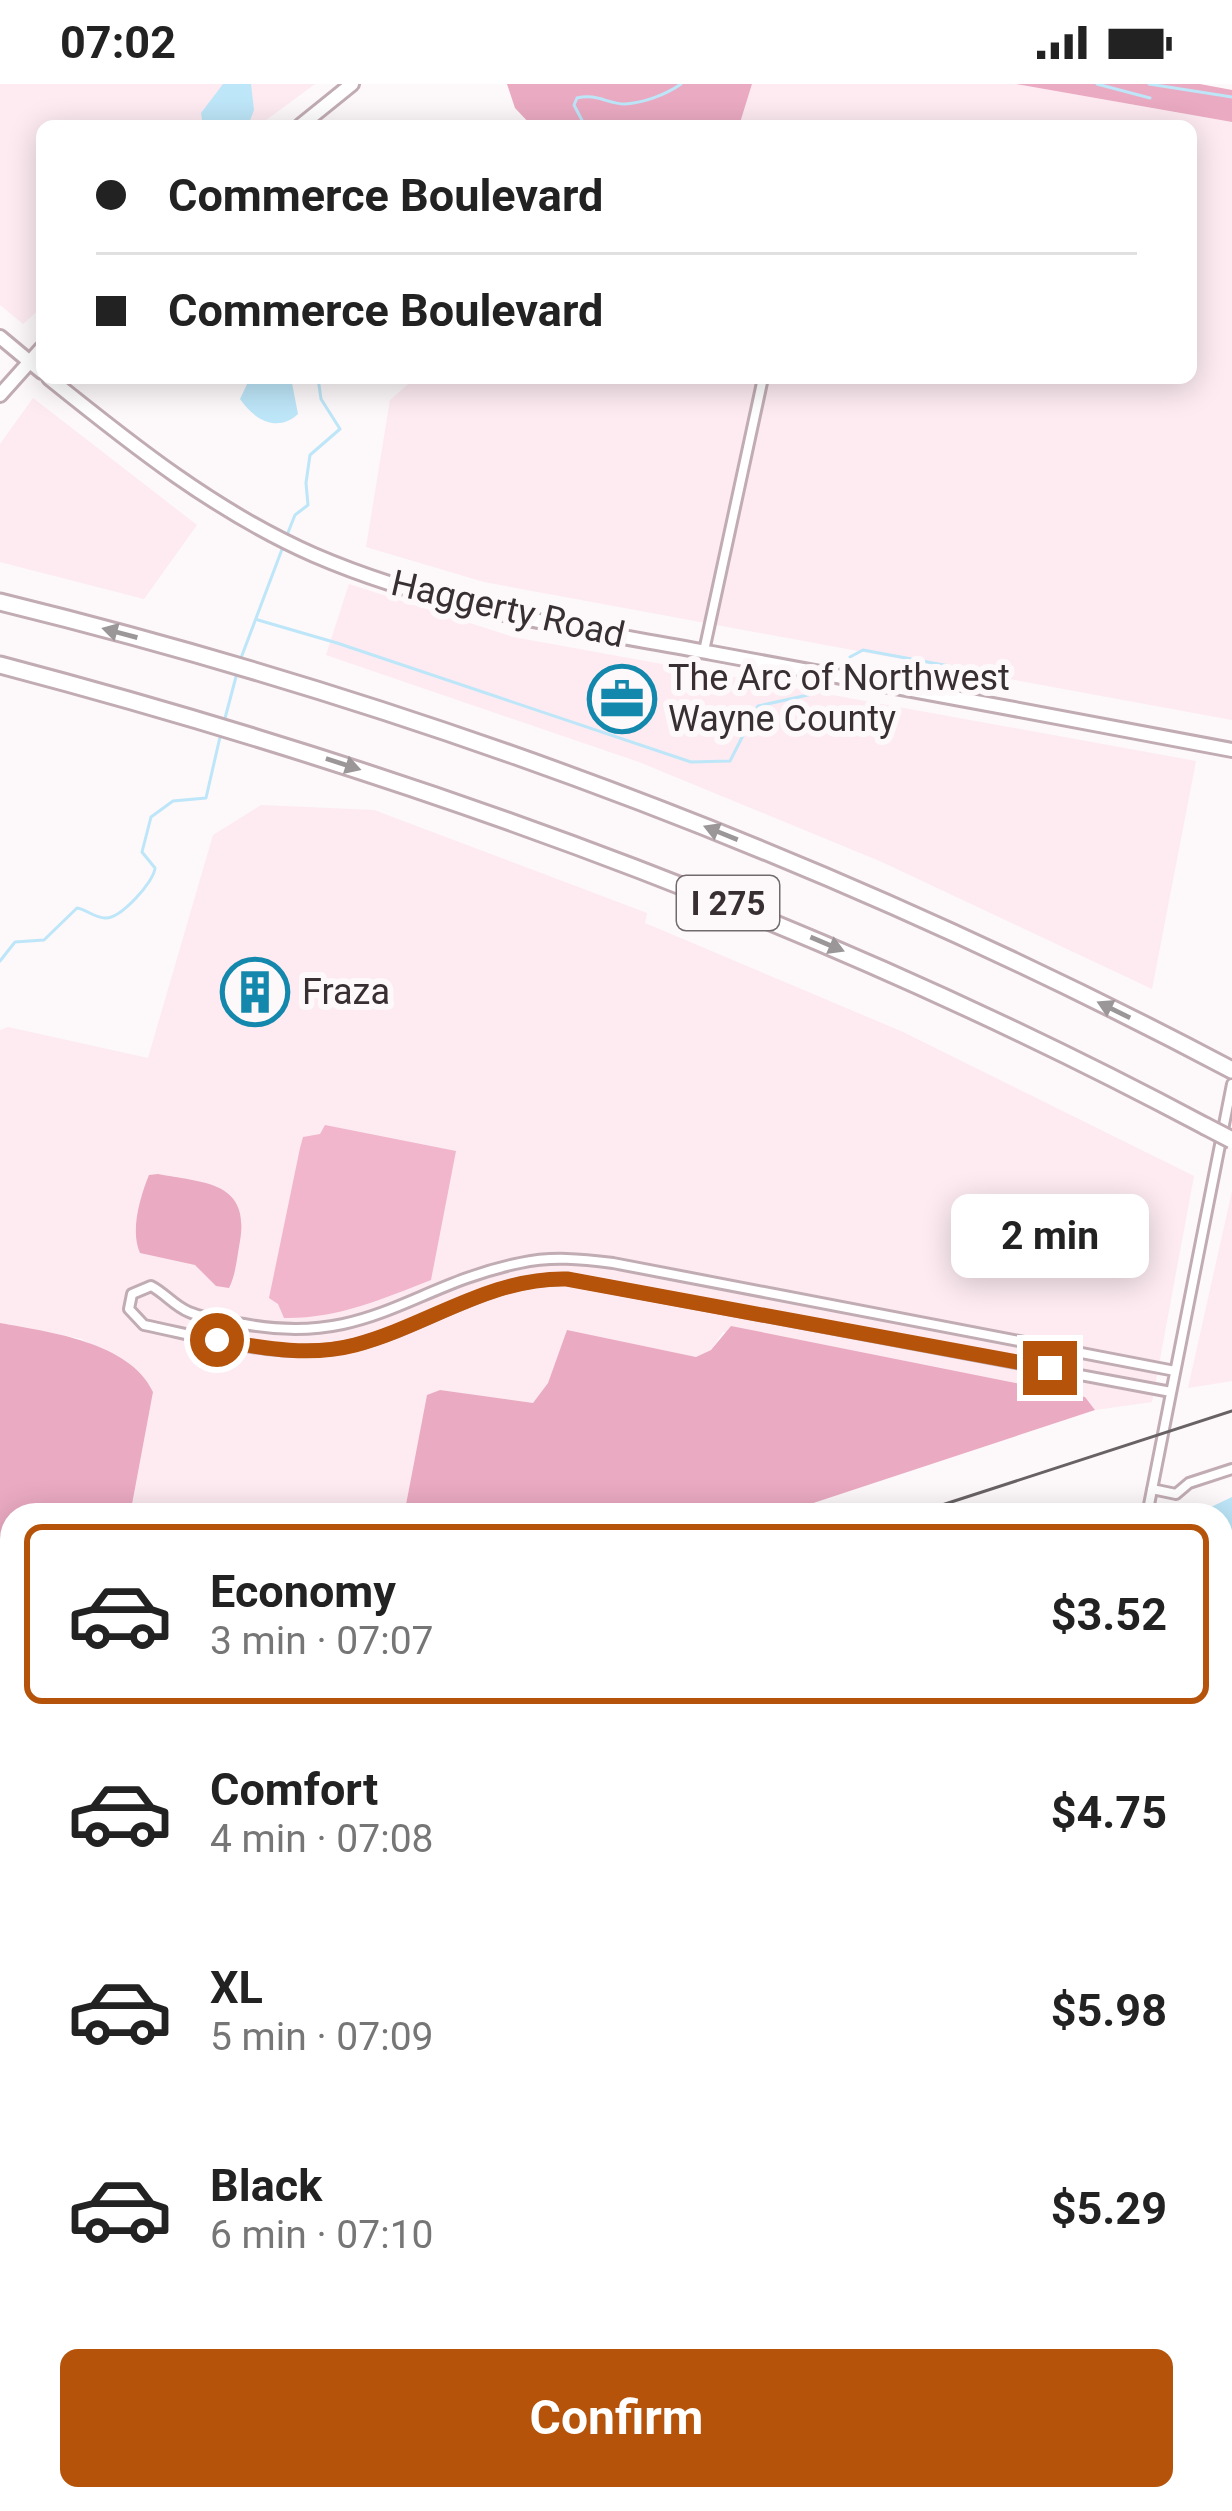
<!DOCTYPE html>
<meta charset="utf-8">
<style>
:root{--surface:#fff;--page:#f6f6f6;--text:#222;--muted:#767676;--line:#e0e0e0;--accent:#b45309}
body{margin:0;font-family:Roboto,sans-serif;background:var(--page);color:var(--text);height:100vh;display:flex;flex-direction:column;font-size:45px;white-space:nowrap}
*{box-sizing:border-box;margin:0}
p{font-size:39px;color:var(--muted)}
.icon{flex:none;width:66px;height:66px;fill:none;stroke:currentColor;stroke-width:2;stroke-linecap:round;stroke-linejoin:round}
.map{position:relative;flex:1;overflow:hidden}
.panel{position:absolute;left:0px;top:1419px;width:1233px;height:1008px;display:flex;flex-direction:column;background:var(--surface);border-radius:36px 36px 0 0;box-shadow:0 6px 30px #0003}
.panel>*{flex:none}
.top-card{position:absolute;left:36px;top:36px;width:1161px;height:264px;border-radius:18px;box-shadow:0 6px 30px #0003;display:grid;align-content:center;height:264px;padding:0 60px;background:var(--surface)}
.end{position:absolute;width:54px;height:54px;margin:-27px;border:15px solid #b45309;background:#fff;box-shadow:0 0 0 6px #fff}
.from{border-radius:50%}
.bubble{position:absolute;height:84px;border-radius:18px;background:var(--surface);box-shadow:0 6px 30px #0003;font-size:39px;font-weight:700;line-height:84px;text-align:center}
.top-card b{display:flex;align-items:center;gap:42px;height:114px;font-size:45px}
.top-card b+b{border-top:3px solid var(--line)}
.top-card i{width:30px;height:30px;background:var(--text)}
ul{padding:21px 0 0;list-style:none}
li{display:flex;align-items:center;gap:36px;height:180px;margin:0 24px 18px;padding:0 36px;border:6px solid transparent;border-radius:18px}
li div{flex:1}
li b{display:block;font-size:45px}
li em{font-style:normal;font-weight:700}
li.active{border-color:var(--accent)}
li>.icon{width:108px;height:108px;stroke-width:1.5}
.button{display:flex;gap:24px;margin-top:auto;padding:24px 60px}
.button a{flex:1;height:138px;border-radius:18px;background:var(--accent);color:#fff;font-size:48px;font-weight:700;line-height:138px;text-align:center}
.status{display:flex;justify-content:space-between;align-items:center;height:84px;padding:0 60px;background:var(--surface);direction:ltr}
.status svg{height:33px;fill:currentColor}
.map>svg:first-child{display:block}
.built{fill:#fdebf1}
.green{fill:#f1b6cc}
.forest{fill:#eaaac2}
.water{fill:#bde6f8}
.lines{fill:none;stroke-linecap:round;stroke-linejoin:round}
.stream{stroke:#bde6f8;stroke-width:3}
.minor-casing{stroke:#c1acb3;stroke-width:14}
.secondary-casing{stroke:#c1acb3;stroke-width:18}
.motorway-casing{stroke:#c1acb3;stroke-width:21}
.minor{stroke:#fff;stroke-width:8}
.secondary{stroke:#fff;stroke-width:12}
.motorway{stroke:#fff;stroke-width:15}
.rail{stroke:#696265;stroke-width:3}
.motorway-bridge-casing{stroke:#c1acb3;stroke-width:21;stroke-linecap:butt}
.motorway-bridge{stroke:#fff;stroke-width:15}
.oneway{fill:#9b9798}
.route{stroke:#b45309;stroke-width:15}
.labels{text-anchor:middle;dominant-baseline:central;stroke-width:12;stroke-linejoin:round;paint-order:stroke}
.shield{fill:#fdf8fa;stroke:#726b6e;stroke-width:3}
.shield-label{font-size:33px;font-weight:bold;fill:#372f32}
.street-label{font-size:36px;fill:#372f32;stroke:#fdf8fa}
.poi-label{font-size:36px;fill:#372f32;stroke:#fdf8fa;text-anchor:start}
</style>
<div class="status"><b>07:02</b><svg viewBox="0 0 49 12"><path d="M0 12V9h3v3zM5 12V6h3v6zM10 12V3h3v9zM15 12V0h3v12zM26 1h20v11H26zM47 4h2v5h-2z"/></svg></div>
<div class="map">
<svg width="1232" height="2427" viewBox="0 0 1232 2427">
<rect width="100%" height="100%" fill="#fdf8fa"/>
<path class="built" d="M 0,0 L 315,0 L 258,42 L 42,42 L 42,223 L 23,240 L 0,221 Z
M 752,0 L 1016,0 L 1232,38 L 1232,636 L 484,498 L 366,463 L 390,316 L 415,294 L 1191,294 L 1191,42 L 739,42 Z
M 33,314 L 197,441 L 144,515 L 0,478 L 0,360 Z
M 349,500 L 513,553 L 1196,677 L 1152,905 L 882,778 L 639,678 L 326,571 Z
M 261,721 L 374,726 L 647,829 L 645,839 L 903,948 L 1194,1092 L 1152,1318 L 1095,1326 L 1085,1313 L 723,1248 L 711,1266 L 696,1273 L 567,1247 L 548,1299 L 533,1320 L 440,1306 L 427,1312 L 404,1431 L 130,1431 L 153,1308 L 82,1255 L 0,1239 L 0,946 L 8,943 L 148,974 L 213,751 Z
M 1232,1107 L 1232,1297 L 1188,1304 Z"/>
<path class="green" d="M 325,1041 L 456,1067 L 431,1196 C 382,1215 337,1235 284,1234 L 278,1220 L 269,1214 L 300,1064 L 303,1053 L 320,1050 Z"/>
<path class="forest" d="M 507,0 L 752,0 L 739,42 L 532,42 L 515,24 Z
M 1016,0 L 1200,0 L 1232,6 L 1232,38 Z
M 158,1090 C 204,1099 250,1097 240,1157 C 237,1173 236,1190 229,1204 L 216,1202 L 195,1181 L 140,1169 C 130,1147 140,1113 149,1091 Z
M 0,1239 C 49,1248 130,1258 153,1308 L 130,1431 L 12,1431 L 12,1694 L 0,1698 Z
M 731,1242 L 1085,1313 L 1095,1326 L 777,1431 L 404,1431 L 427,1311 L 440,1306 L 533,1319 L 548,1299 L 567,1246 L 696,1273 L 711,1266 Z
M 0,2349 L 12,2352 L 12,2415 L 938,2415 L 935,2427 L 0,2427 Z"/>
<path class="water" d="M 223,0 L 251,0 L 254,26 L 248,42 L 203,42 L 201,29 Z
M 250,294 L 291,294 L 298,330 C 278,349 254,336 240,315 Z
M 1232,1413 L 1232,1486 L 1221,1489 L 1221,1431 L 1205,1431 L 1211,1423 Z"/>
<g class="lines">
<path class="stream" d="M 1097,0 L 1150,14
M 1149,0 L 1232,13
M 585,42 L 574,21 L 577,14 C 596,9 608,20 625,20 C 644,19 667,10 681,0
M 287,451 L 295,431 L 308,421 L 306,399 L 310,371 L 340,345 L 321,315 L 318,294
M 258,536 L 337,559 L 691,678 L 730,677 L 758,622 L 808,611
M 850,573 L 863,566 L 1003,592
M 241,574 L 284,460
M 224,638 L 237,589
M 0,877 L 15,858 L 44,856 L 77,824 C 86,825 96,835 106,834 C 121,834 154,798 155,784 L 142,768 L 151,733 L 173,717 L 206,714 L 220,653
M 1221,2272 L 1232,2274
M 1079,2427 L 1082,2415"/>
<g class="minor-casing">
<path id="minor" d="M 704,567 L 763,294
M 1171,1308 L 567,1195 C 490,1193 427,1243 355,1261 C 286,1278 212,1255 144,1241 L 129,1225 L 132,1210 L 151,1202 C 165,1209 174,1222 189,1228 C 206,1235 226,1237 244,1240 C 367,1263 412,1201 520,1179 C 551,1172 582,1175 613,1179 L 1175,1287
M 1152,1405 L 1176,1410 L 1189,1399 L 1232,1385
M 1147,1431 L 1232,1000
M 1221,1570 L 1232,1566
M 1221,1765 L 1232,1736
M 0,1999 L 12,1999
M 0,2111 L 12,2112
M 1221,2184 L 1232,2186
M 12,2237 L 5,2270 L 12,2293
M 946,2427 L 948,2415"/>
</g>
<g class="secondary-casing">
<path id="secondary" d="M 300,42 L 352,0
M 0,253 L 42,288
M 49,294 C 132,361 216,428 314,471 C 441,526 577,544 712,569 C 885,601 1059,633 1232,666
M 0,311 L 42,264"/>
</g>
<g class="motorway-casing">
<path id="motorway" d="M 0,518 C 428,623 842,780 1232,986
M 0,581 C 418,691 823,839 1205,1042"/>
</g>
<use href="#minor" class="minor"/>
<use href="#secondary" class="secondary"/>
<use href="#motorway" class="motorway"/>
<path class="rail" d="M 911,1431 L 1232,1327
M 0,1738 L 12,1734"/>
<g class="motorway-bridge-casing">
<path id="motorway-bridge" d="M 1205,1042 L 1232,1056"/>
</g>
<use href="#motorway-bridge" class="motorway-bridge"/>
</g>
<defs><path id="oneway-solid" d="M-6-.8H1V-3.2L6.5 0L1 3.2V.8H-6Z" transform="scale(3)"/></defs>
<g class="oneway">
<use href="#oneway-solid" transform="translate(120 549) rotate(-165)"/>
<use href="#oneway-solid" transform="translate(343 680) rotate(18)"/>
<use href="#oneway-solid" transform="translate(721 749) rotate(-158)"/>
<use href="#oneway-solid" transform="translate(827 860) rotate(23)"/>
<use href="#oneway-solid" transform="translate(1114 926) rotate(-154)"/>
</g>
<g class="lines">
<path class="route" d="M 217,1256 C 263,1264 309,1273 355,1261 C 427,1242 490,1193 567,1195 L 1050,1284"/>
</g>
<defs>
<g id="office-ring" transform="scale(3.45)"><circle r="9.5" fill="#fdf8fa" stroke="#1388ac" stroke-width="1.5"/><path d="M-6-3h4V-5.5h4V-3h4V5H-6ZM-1-4.5V-3h2v-1.5ZM-6 0V1H6V0Z" fill="#1388ac"/></g>
<g id="building-ring" transform="scale(3.45)"><circle r="9.5" fill="#fdf8fa" stroke="#1388ac" stroke-width="1.5"/><path d="M-4-6H4V6H1V3H-1V6H-4ZM-2.5-4.3h1.7v1.8h-1.7ZM.8-4.3h1.7v1.8H.8ZM-2.5-1h1.7V.8h-1.7ZM.8-1h1.7V.8H.8Z" fill="#1388ac"/></g>
</defs>
<g fill-rule="evenodd">
<use href="#office-ring" x="622" y="615"/>
<use href="#building-ring" x="255" y="908"/>
</g>
<g class="labels">
<rect class="shield" x="677" y="792" width="102" height="54" rx="9"/>
<g class="shield-label">
<text x="728" y="819">I 275</text>
</g>
<g class="street-label">
<text transform="translate(508 525) rotate(13)">Haggerty Road</text>
</g>
<g class="poi-label">
<text x="668" y="594">The Arc of Northwest<tspan x="668" dy="41">Wayne County</tspan></text>
<text x="302" y="908">Fraza</text>
</g>
</g>
</svg>
<i class="end from" style="left:217px;top:1256px"></i>
<i class="end" style="left:1050px;top:1284px"></i>
<div class="bubble" style="left:951px;top:1110px;width:198px">2 min</div>
<div class="top-card">
<b><i class="from"></i>Commerce Boulevard</b>
<b><i></i>Commerce Boulevard</b>
</div>
<section class="panel">
<ul>
<li class="active"><svg class="icon" aria-label="car" viewBox="0 0 24 24"><path d="M5 17H2v-5l4-1 3-4h7l3 4 3 1v5h-3M9 17h6M6 11h13"/><circle cx="7" cy="17" r="2"/><circle cx="17" cy="17" r="2"/></svg><div><b>Economy</b><p>3 min · 07:07</p></div><em>$3.52</em></li>
<li><svg class="icon" aria-label="car" viewBox="0 0 24 24"><path d="M5 17H2v-5l4-1 3-4h7l3 4 3 1v5h-3M9 17h6M6 11h13"/><circle cx="7" cy="17" r="2"/><circle cx="17" cy="17" r="2"/></svg><div><b>Comfort</b><p>4 min · 07:08</p></div><em>$4.75</em></li>
<li><svg class="icon" aria-label="car" viewBox="0 0 24 24"><path d="M5 17H2v-5l4-1 3-4h7l3 4 3 1v5h-3M9 17h6M6 11h13"/><circle cx="7" cy="17" r="2"/><circle cx="17" cy="17" r="2"/></svg><div><b>XL</b><p>5 min · 07:09</p></div><em>$5.98</em></li>
<li><svg class="icon" aria-label="car" viewBox="0 0 24 24"><path d="M5 17H2v-5l4-1 3-4h7l3 4 3 1v5h-3M9 17h6M6 11h13"/><circle cx="7" cy="17" r="2"/><circle cx="17" cy="17" r="2"/></svg><div><b>Black</b><p>6 min · 07:10</p></div><em>$5.29</em></li>
</ul>
<div class="button"><a>Confirm</a></div>
</section>
</div>
